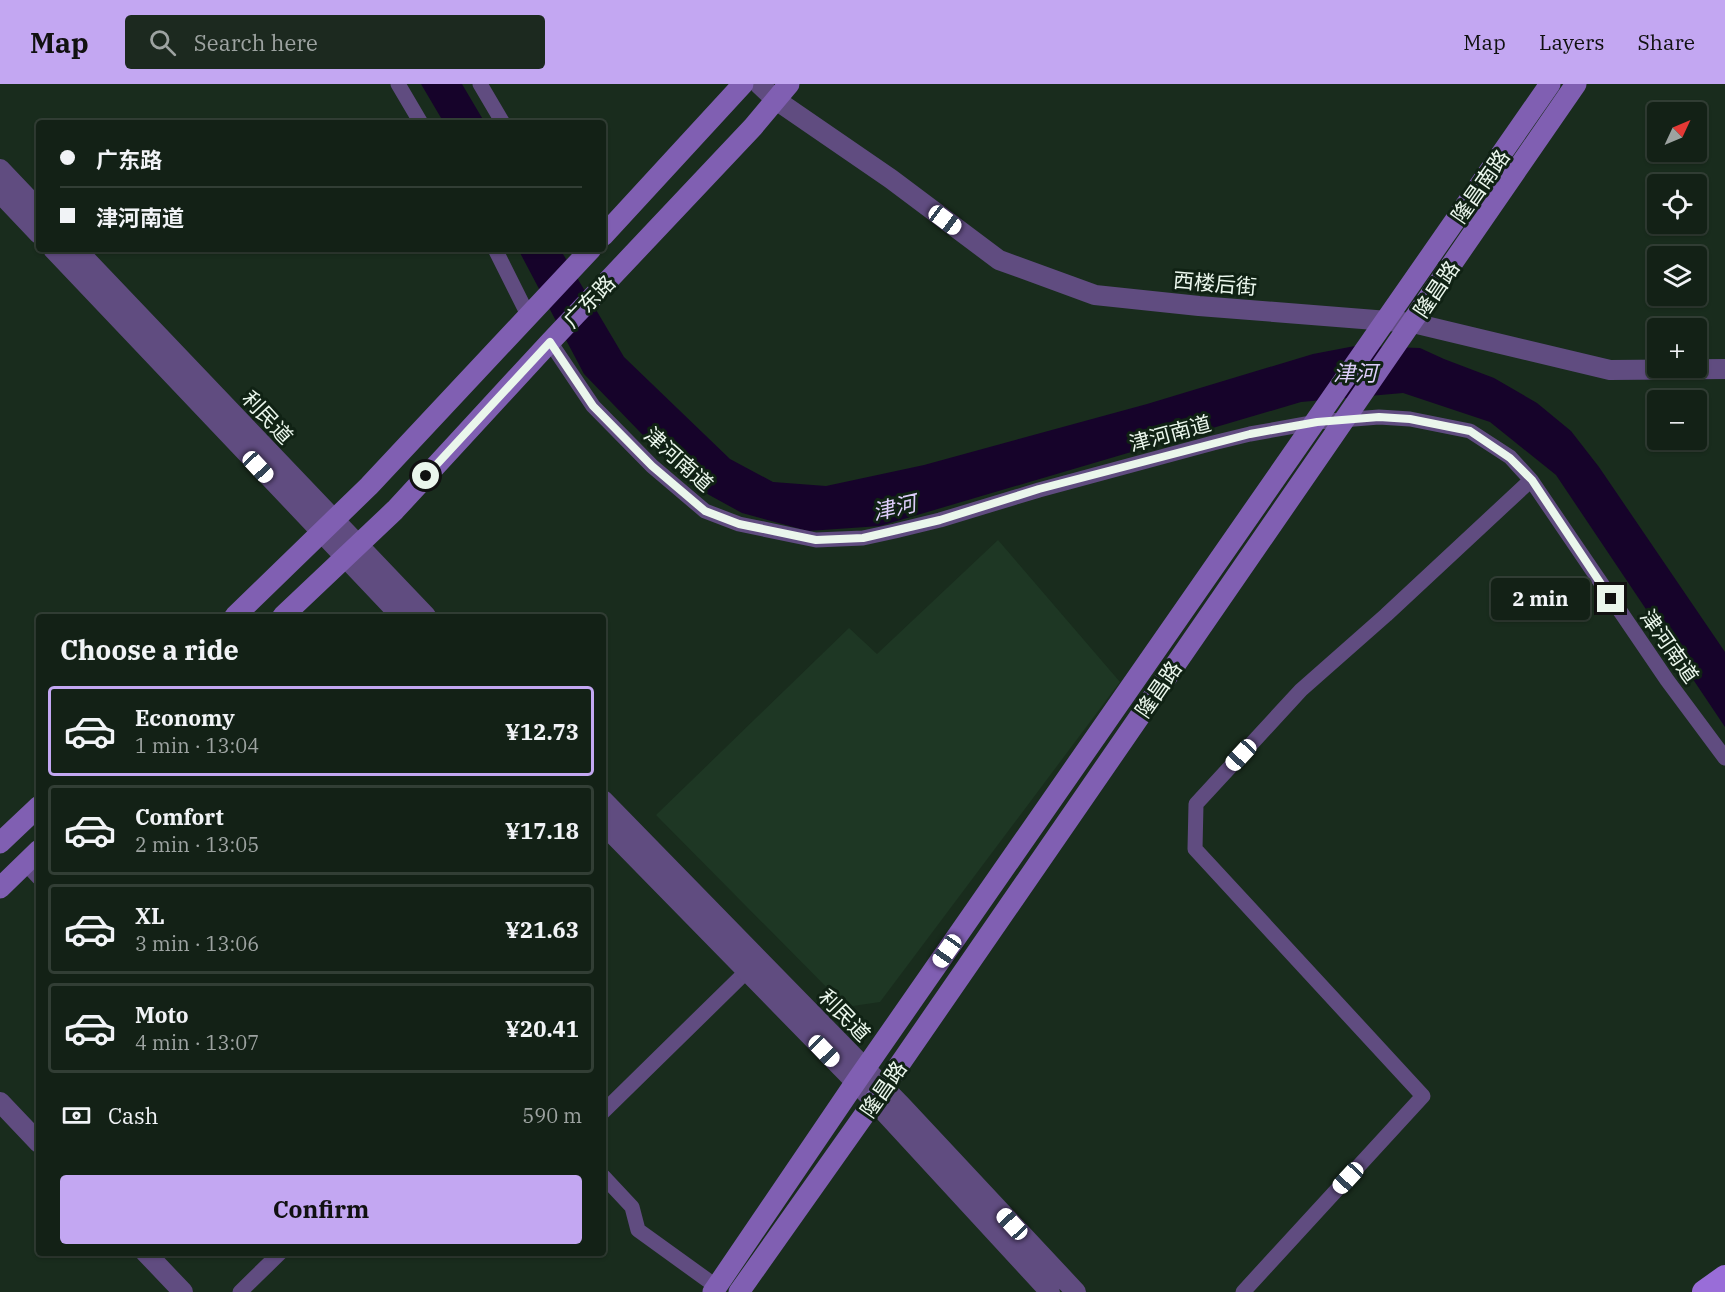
<!DOCTYPE html>
<meta charset="utf-8">
<style>
:root{--surface:#132116;--page:#1c291f;--text:#f1f3f6;--muted:#9da3a1;--line:#323e35;--accent:#c3a7f2}
body{margin:0;font-family:"IBM Plex Serif","Noto Sans SC",serif;background:var(--page);color:var(--text);height:100vh;display:flex;flex-direction:column;font-size:22px;white-space:nowrap}
*{box-sizing:border-box;margin:0}
p{font-size:20px;color:var(--muted)}
.icon{flex:none;width:33px;height:33px;fill:none;stroke:currentColor;stroke-width:2;stroke-linecap:round;stroke-linejoin:round}
.map{position:relative;flex:1;overflow:hidden}
.side{position:absolute;left:36px;top:530px;width:570px;height:642px;display:flex;flex-direction:column;background:var(--surface);border-radius:6px;box-shadow:0 2px 4px #0004,0 0 0 2px var(--line)}
.side>*{flex:none}
.hud{position:absolute;left:36px;top:36px;width:570px;height:132px;border-radius:6px;box-shadow:0 2px 4px #0004,0 0 0 2px var(--line);display:grid;align-content:center;height:132px;padding:0 24px;background:var(--surface)}
.needle{width:39px;rotate:46deg}
.tools{position:absolute;left:1647px;top:18px;display:grid;gap:12px}
.tools a{display:grid;place-items:center;width:60px;height:60px;border-radius:6px;background:var(--surface);box-shadow:0 2px 4px #0004,0 0 0 2px var(--line);font-size:30px}
.end{position:absolute;width:27px;height:27px;margin:-14px;border:8px solid #eaf6ec;background:#111;box-shadow:0 0 0 3px #111}
.from{border-radius:50%}
.bubble{position:absolute;height:42px;border-radius:6px;background:var(--surface);box-shadow:0 2px 4px #0004,0 0 0 2px var(--line);font-size:20px;font-weight:700;line-height:42px;text-align:center}
.car{position:absolute;width:18px;height:36px;margin:-18px -9px;border-radius:8px;box-shadow:0 0 4px 2px #0007;background:linear-gradient(#fff 24%,#345 0 40%,#fff 0 76%,#345 0 86%,#fff 0)}
.hud b{display:flex;align-items:center;gap:21px;height:57px;font-size:22px}
.hud b+b{border-top:2px solid var(--line)}
.hud i{width:15px;height:15px;background:var(--text)}
ul{padding:0;list-style:none}
li{display:flex;align-items:center;gap:18px;height:90px;margin:0 12px 9px;padding:0 12px;border:3px solid var(--line);border-radius:6px}
li div{flex:1}
li b{display:block;font-size:22px}
li em{font-style:normal;font-weight:700}
li.on{border-color:var(--accent)}
li>.icon{width:54px;height:54px;stroke-width:1.5}
h2{padding:0 24px;font-size:27px;line-height:72px}
.pay{display:flex;align-items:center;gap:15px;height:66px;padding:0 24px;font-size:22px}
.pay p{margin-inline-start:auto}
.button{display:flex;gap:12px;margin-top:auto;padding:12px 24px}
.button a{flex:1;height:69px;border-radius:6px;background:var(--accent);color:#111;font-size:24px;font-weight:700;line-height:69px;text-align:center}
header{display:flex;align-items:center;gap:36px;box-sizing:border-box;height:84px;padding:0 30px;background:var(--accent);color:#111}
header strong{font-size:28px}
nav{display:flex;gap:33px;margin-inline-start:auto;font-size:21px}
.search{width:420px;height:54px;background:var(--page);display:flex;align-items:center;gap:15px;box-sizing:border-box;padding:0 21px;border-radius:6px;color:var(--muted);font-size:22px}
.map>svg:first-child{display:block}
.built{fill:#1e3724}
.water{fill:#16032a}
.lines{fill:none;stroke-linecap:round;stroke-linejoin:round}
.minor{stroke:#604c80;stroke-width:15}
.tertiary{stroke:#604c80;stroke-width:20}
.secondary{stroke:#805fb2;stroke-width:21}
.primary{stroke:#996dd8;stroke-width:24}
.route{stroke:#eaf6ec;stroke-width:8}
.labels{text-anchor:middle;dominant-baseline:central;stroke-width:6;stroke-linejoin:round;paint-order:stroke}
.street-label{font-size:21px;fill:#eaf6ec;stroke:#102214}
.water-label{font-size:22px;font-style:italic;fill:#decefb;stroke:#102214}
</style>
<header>
<strong>Map</strong>
<div class="search"><svg class="icon" aria-label="search" viewBox="0 0 24 24"><circle cx="10" cy="10" r="6"/><path d="M15 15l6 6"/></svg>Search here</div>
<nav><a>Map</a><a>Layers</a><a>Share</a></nav>
</header>
<div class="map">
<svg width="1725" height="1208" viewBox="0 0 1725 1208">
<rect width="100%" height="100%" fill="#192c1d"/>
<path class="built" d="M 998,456 L 1120,598 L 880,918 L 846,923 L 656,731 L 849,544 L 877,570 Z"/>
<path class="water" d="M 421,0 L 462,0 L 485,39 L 444,39 Z
M 518,165 L 560,165 L 624,273 L 730,375 L 773,398 L 826,402 L 924,381 L 1147,320 L 1313,270 L 1355,262 L 1420,264 L 1444,275 L 1494,294 L 1537,319 L 1571,347 L 1599,383 L 1725,568 L 1725,643 L 1556,391 L 1490,338 L 1403,309 L 1301,318 L 880,442 L 808,447 L 742,429 L 691,401 L 584,290 Z"/>
<g class="lines">
<path class="minor" d="M 398,0 L 421,39
M 480,0 L 503,39
M 495,165 L 528,231
M 550,258 L 593,322 L 652,382 L 705,427 L 739,440 L 816,456 L 863,454 L 895,447 L 940,436 L 1039,406 L 1213,359 L 1250,350 L 1317,338 L 1379,333 L 1410,335 L 1470,347 L 1510,373 L 1531,396 L 1667,596 L 1725,674
M 25,779 L 39,794
M 603,1028 L 754,880
M 603,1092 L 632,1123 L 638,1146 L 717,1203
M 240,1208 L 281,1168
M 1243,1208 L 1423,1012 L 1195,765 L 1196,720 L 1301,606 L 1386,531 L 1531,396"/>
<path class="tertiary" d="M 759,0 L 776,16 L 891,95 L 999,176 L 1095,211 L 1199,222 L 1413,239 L 1610,286 L 1725,285
M 0,85 L 39,126
M 0,109 L 39,150
M 53,165 L 401,532
M 76,165 L 426,532
M 603,716 L 901,1021 L 1076,1208
M 603,740 L 874,1017 L 1050,1208
M 0,1018 L 39,1059
M 145,1168 L 183,1208"/>
<path class="secondary" d="M 603,152 L 743,0
M 235,532 L 369,402 L 591,165
M 283,532 L 395,426 L 550,258 L 753,43 L 789,0
M 0,759 L 39,722
M 0,804 L 39,766
M 713,1208 L 855,999 L 1550,0
M 739,1208 L 884,1003 L 1576,0"/>
<path class="primary" d="M 1704,1208 L 1725,1193"/>
</g>
<g class="lines">
<path class="route" d="M 426,392 L 550,258 L 593,322 L 652,382 L 705,427 L 739,440 L 816,456 L 863,454 L 940,436 L 1039,405 L 1250,350 L 1317,338 L 1379,333 L 1410,335 L 1470,347 L 1510,374 L 1532,396 L 1611,515"/>
</g>
<g class="labels">
<g class="street-label">
<text transform="translate(1480 102) rotate(-55)">隆昌南路</text>
<text transform="translate(1215 199) rotate(5)">西楼后街</text>
<text transform="translate(1436 205) rotate(-56)">隆昌路</text>
<text transform="translate(589 217) rotate(-46)">广东路</text>
<text transform="translate(268 333) rotate(47)">利民道</text>
<text transform="translate(1170 349) rotate(-15)">津河南道</text>
<text transform="translate(679 375) rotate(42)">津河南道</text>
<text transform="translate(1670 562) rotate(55)">津河南道</text>
<text transform="translate(1158 605) rotate(-55)">隆昌路</text>
<text transform="translate(845 931) rotate(46)">利民道</text>
<text transform="translate(883 1005) rotate(-55)">隆昌路</text>
</g>
<g class="water-label">
<text x="1355" y="288">津河</text>
<text transform="translate(894 423) rotate(-13)">津河</text>
</g>
</g>
</svg>
<div class="tools">
<a><svg class="needle" viewBox="-14 -14 28 28"><path d="M0-13l5 13h-10z" fill="#e53935"/><path d="M0 13l5-13h-10z" fill="#9da3a1"/></svg></a>
<a><svg class="icon" aria-label="locate" viewBox="0 0 24 24"><circle cx="12" cy="12" r="6"/><path d="M12 2v4M12 18v4M2 12h4M18 12h4"/></svg></a>
<a><svg class="icon" aria-label="layers" viewBox="0 0 24 24"><path d="M12 4l9 5-9 5-9-5zM3 14l9 5 9-5"/></svg></a>
<a>+</a>
<a>−</a>
</div>
<i class="end from" style="left:426px;top:392px"></i>
<i class="end" style="left:1611px;top:515px"></i>
<div class="bubble" style="left:1491px;top:494px;width:99px">2 min</div>
<i class="car" style="left:945px;top:136px;rotate:127deg"></i>
<i class="car" style="left:258px;top:383px;rotate:137deg"></i>
<i class="car" style="left:1241px;top:671px;rotate:223deg"></i>
<i class="car" style="left:947px;top:867px;rotate:215deg"></i>
<i class="car" style="left:824px;top:967px;rotate:136deg"></i>
<i class="car" style="left:1348px;top:1094px;rotate:223deg"></i>
<i class="car" style="left:1012px;top:1140px;rotate:317deg"></i>
<div class="hud">
<b><i class="from"></i>广东路</b>
<b><i></i>津河南道</b>
</div>
<section class="side">
<h2>Choose a ride</h2>
<ul>
<li class="on"><svg class="icon" aria-label="car" viewBox="0 0 24 24"><path d="M5 17H2v-5l4-1 3-4h7l3 4 3 1v5h-3M9 17h6M6 11h13"/><circle cx="7" cy="17" r="2"/><circle cx="17" cy="17" r="2"/></svg><div><b>Economy</b><p>1 min · 13:04</p></div><em>¥12.73</em></li>
<li><svg class="icon" aria-label="car" viewBox="0 0 24 24"><path d="M5 17H2v-5l4-1 3-4h7l3 4 3 1v5h-3M9 17h6M6 11h13"/><circle cx="7" cy="17" r="2"/><circle cx="17" cy="17" r="2"/></svg><div><b>Comfort</b><p>2 min · 13:05</p></div><em>¥17.18</em></li>
<li><svg class="icon" aria-label="car" viewBox="0 0 24 24"><path d="M5 17H2v-5l4-1 3-4h7l3 4 3 1v5h-3M9 17h6M6 11h13"/><circle cx="7" cy="17" r="2"/><circle cx="17" cy="17" r="2"/></svg><div><b>XL</b><p>3 min · 13:06</p></div><em>¥21.63</em></li>
<li><svg class="icon" aria-label="car" viewBox="0 0 24 24"><path d="M5 17H2v-5l4-1 3-4h7l3 4 3 1v5h-3M9 17h6M6 11h13"/><circle cx="7" cy="17" r="2"/><circle cx="17" cy="17" r="2"/></svg><div><b>Moto</b><p>4 min · 13:07</p></div><em>¥20.41</em></li>
</ul>
<div class="pay"><svg class="icon" aria-label="cash" viewBox="0 0 24 24"><path d="M3 7h18v10H3z"/><circle cx="12" cy="12" r="2"/></svg>Cash<p>590 m</p></div>
<div class="button"><a>Confirm</a></div>
</section>
</div>
